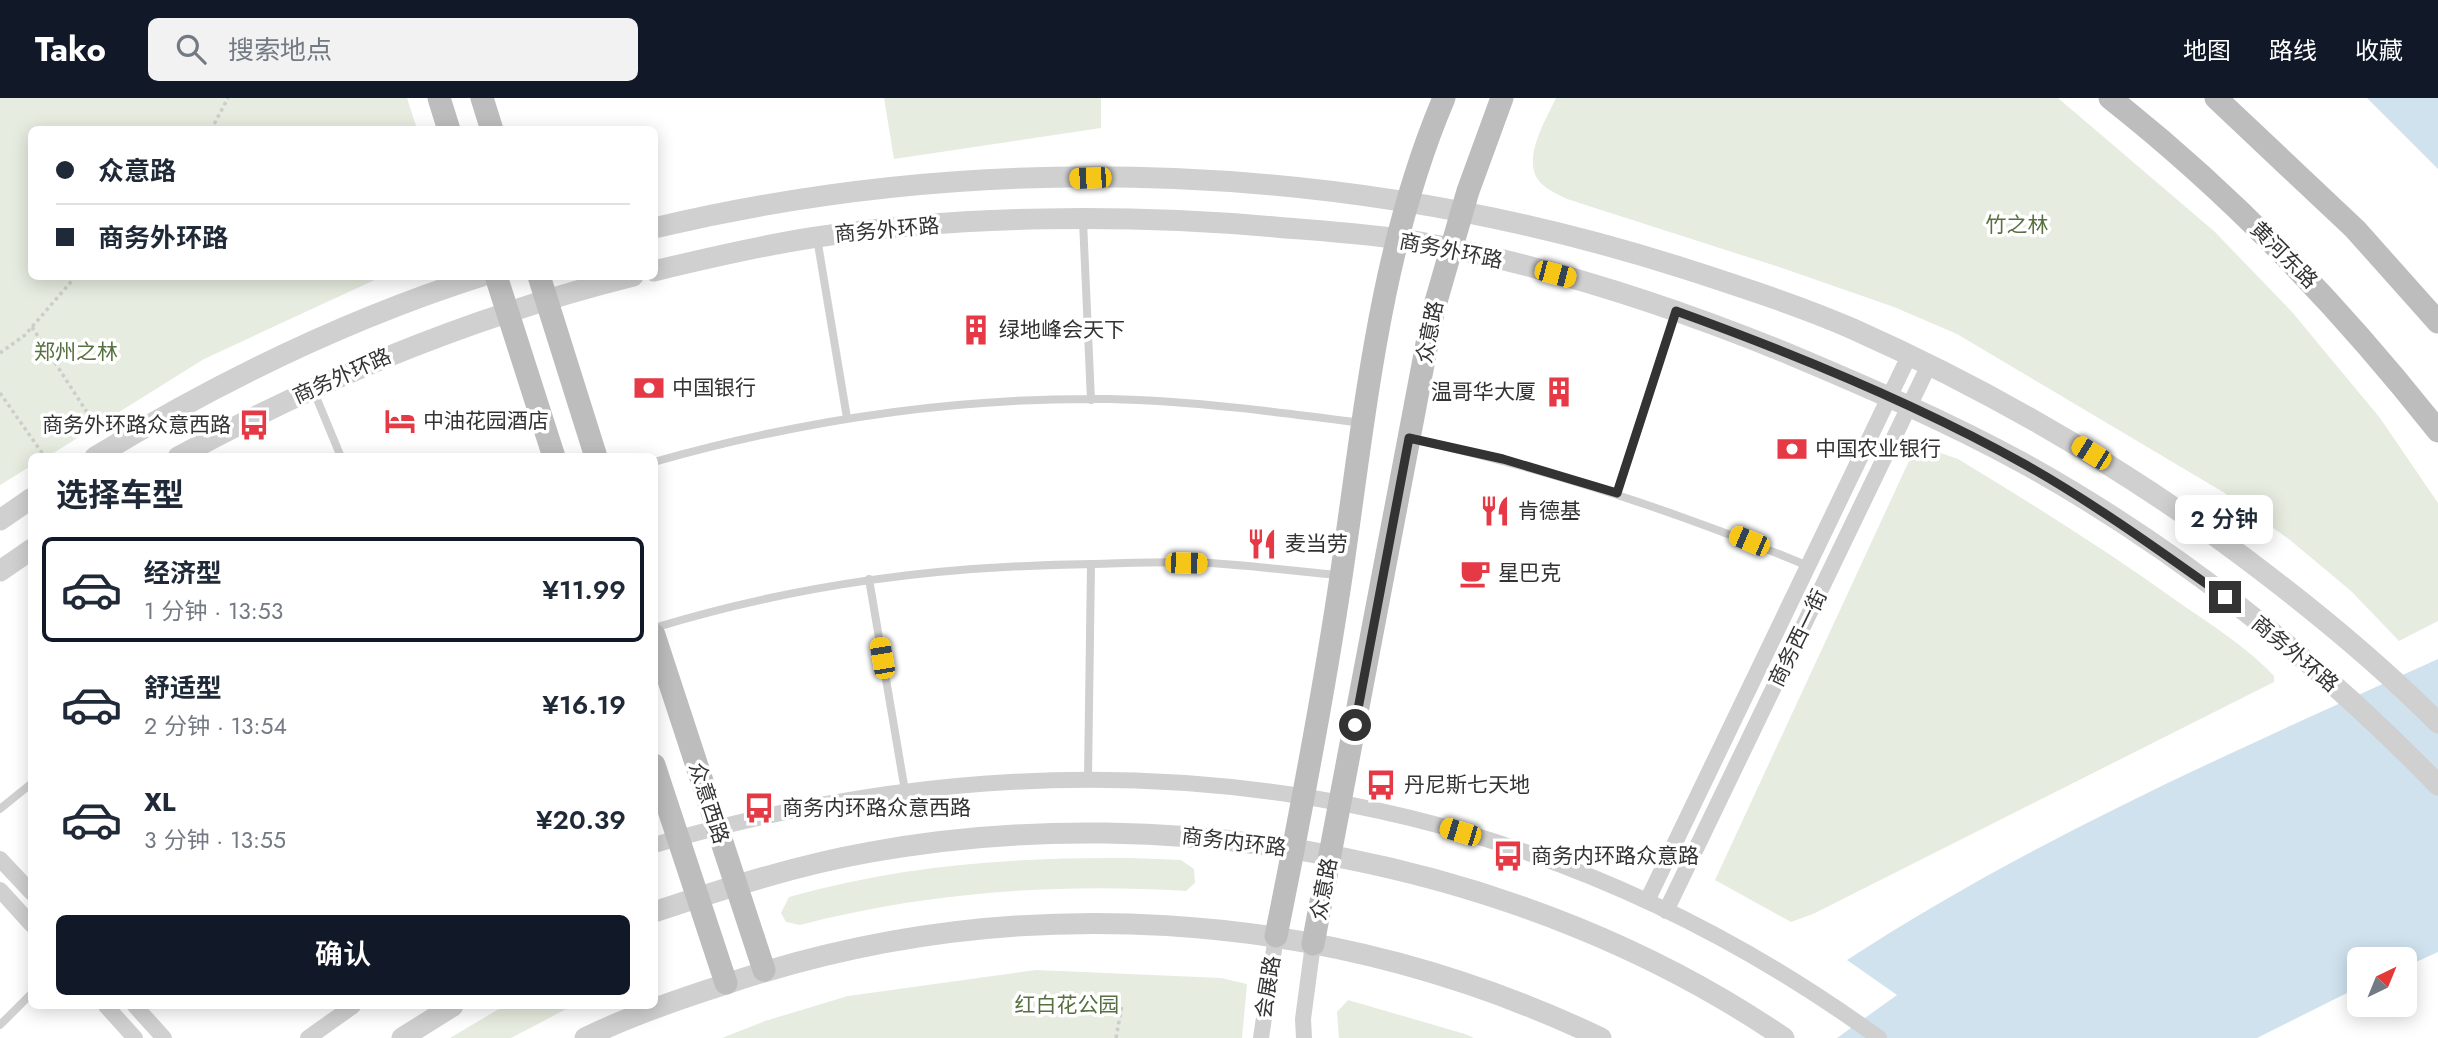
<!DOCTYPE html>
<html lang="zh">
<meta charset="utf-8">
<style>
:root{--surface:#fff;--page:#f2f2f3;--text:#1f2937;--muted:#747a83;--line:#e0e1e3;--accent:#111827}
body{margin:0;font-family:Jost,"Noto Sans SC",sans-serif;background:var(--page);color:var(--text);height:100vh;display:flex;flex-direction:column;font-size:26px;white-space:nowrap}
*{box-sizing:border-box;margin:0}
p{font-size:23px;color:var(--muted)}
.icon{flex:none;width:38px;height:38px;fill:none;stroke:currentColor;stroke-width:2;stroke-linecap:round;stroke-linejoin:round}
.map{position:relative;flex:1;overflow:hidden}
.side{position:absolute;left:28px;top:355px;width:630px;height:556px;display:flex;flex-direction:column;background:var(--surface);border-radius:10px;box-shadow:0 4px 18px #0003}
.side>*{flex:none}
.hud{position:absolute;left:28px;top:28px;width:630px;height:154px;border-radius:10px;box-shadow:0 4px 18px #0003;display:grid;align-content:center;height:154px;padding:0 28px;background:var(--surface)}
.needle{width:46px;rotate:43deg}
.buttons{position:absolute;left:2347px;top:849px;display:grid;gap:14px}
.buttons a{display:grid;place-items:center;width:70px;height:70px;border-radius:10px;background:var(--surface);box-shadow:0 4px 18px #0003;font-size:35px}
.end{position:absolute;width:32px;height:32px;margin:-16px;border:9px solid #333;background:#fff;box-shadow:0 0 0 4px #fff}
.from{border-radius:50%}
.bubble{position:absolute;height:49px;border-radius:10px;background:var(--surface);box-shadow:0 4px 18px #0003;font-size:23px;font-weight:600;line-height:49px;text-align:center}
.car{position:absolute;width:21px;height:42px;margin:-21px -10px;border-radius:9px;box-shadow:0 0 5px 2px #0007;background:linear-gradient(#f5c518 24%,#345 0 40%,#f5c518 0 76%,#345 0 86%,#f5c518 0)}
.hud b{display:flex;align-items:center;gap:24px;height:66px;font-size:26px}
.hud b+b{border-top:2px solid var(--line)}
.hud i{width:18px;height:18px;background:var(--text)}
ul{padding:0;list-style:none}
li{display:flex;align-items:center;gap:21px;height:105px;margin:0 14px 10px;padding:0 14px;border:4px solid transparent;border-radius:10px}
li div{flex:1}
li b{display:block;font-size:26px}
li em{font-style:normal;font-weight:600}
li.on{border-color:var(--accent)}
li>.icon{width:63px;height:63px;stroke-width:1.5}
h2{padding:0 28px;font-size:32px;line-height:84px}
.primary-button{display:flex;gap:14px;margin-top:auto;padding:14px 28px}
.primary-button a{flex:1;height:80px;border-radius:10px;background:var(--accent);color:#fff;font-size:28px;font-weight:600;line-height:80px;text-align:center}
header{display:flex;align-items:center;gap:42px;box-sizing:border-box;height:98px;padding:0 35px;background:var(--accent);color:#fff}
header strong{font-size:33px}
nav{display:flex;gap:38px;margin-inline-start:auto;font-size:24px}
.search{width:490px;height:63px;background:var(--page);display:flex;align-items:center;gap:18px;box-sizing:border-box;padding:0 24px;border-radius:10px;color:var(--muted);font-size:26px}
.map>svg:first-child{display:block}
.green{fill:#e6ecdf}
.water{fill:#cfe2ee}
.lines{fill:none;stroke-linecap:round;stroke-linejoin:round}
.path{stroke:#cdcdcd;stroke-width:3.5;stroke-dasharray:3.5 3.5;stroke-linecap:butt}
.service{stroke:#d0d0d0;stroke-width:8}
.minor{stroke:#d0d0d0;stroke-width:16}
.tertiary{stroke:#d0d0d0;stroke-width:21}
.secondary{stroke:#bdbdbd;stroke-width:23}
.route{stroke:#333;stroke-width:9}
.labels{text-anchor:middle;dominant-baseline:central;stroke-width:7;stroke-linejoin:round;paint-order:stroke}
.park-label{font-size:21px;fill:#56703f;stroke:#fff}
.street-label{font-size:21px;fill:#333;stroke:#fff}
.poi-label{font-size:21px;fill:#333;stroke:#fff;text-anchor:start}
</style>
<header>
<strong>Tako</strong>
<div class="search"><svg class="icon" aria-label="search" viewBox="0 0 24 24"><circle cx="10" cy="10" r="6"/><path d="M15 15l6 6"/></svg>搜索地点</div>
<nav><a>地图</a><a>路线</a><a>收藏</a></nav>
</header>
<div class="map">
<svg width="2438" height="940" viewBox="0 0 2438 940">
<rect width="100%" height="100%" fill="#fff"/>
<path class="green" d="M 0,0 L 407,0 L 417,31 L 32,32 L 32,178 L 381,179 L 204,261 L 47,359 L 32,359 L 31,368 L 0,387 Z
M 884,0 L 1101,0 L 1101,30 L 894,61 Z
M 1556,0 L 2058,0 L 2215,134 L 2292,214 L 2380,320 L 2438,405 L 2438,523 L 2399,543 L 2351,493 L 2290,442 L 2223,394 L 1957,236 L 1894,209 L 1782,170 L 1567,101 C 1559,97 1550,93 1543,87 C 1518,66 1546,22 1556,0 Z
M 1938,354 L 1958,361 C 2034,407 2109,454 2181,506 C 2213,528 2248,550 2274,578 L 2274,584 L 1813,816 L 1791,824 L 1715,782 L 1909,363 Z
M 1131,760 L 1181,762 L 1194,771 L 1195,785 L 1186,793 C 1057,785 926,794 800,827 L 786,824 L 781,815 L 789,799 C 901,767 1016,759 1131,760 Z
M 1036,872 L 1221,880 L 1247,886 L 1242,940 L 722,940 L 765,923 L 848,898 Z
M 1348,902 L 1465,936 L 1474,940 L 1339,940 L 1337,914 Z
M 504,908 L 572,908 L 511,940 L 450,940 Z"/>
<path class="water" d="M 2367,0 L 2438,0 L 2438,71 Z
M 2438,561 L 2438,854 L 2405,869 L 2404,861 L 2359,861 L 2359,889 L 2257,940 L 1837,940 L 1897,897 L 1847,862 C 2032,741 2237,652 2438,561 Z"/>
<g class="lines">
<path class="path" d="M 211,32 L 228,0
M 32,229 L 101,336
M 0,255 L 25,237 L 76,178
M 0,295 L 45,359
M 1116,940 L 1122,907"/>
<path class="service" d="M 1083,123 L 1091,302
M 817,140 L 847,320
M 314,294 L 341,359
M 1412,341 C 1549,371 1679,414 1808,468
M 654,364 C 802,322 955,299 1109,301 C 1194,303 1278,314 1362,325
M 1617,395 L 1675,216
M 869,481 L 905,693
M 654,530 C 802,485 940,468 1094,466 C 1133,465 1172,463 1211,465 C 1254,468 1296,473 1338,477
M 1088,680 L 1091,466
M 0,711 L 32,685
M 0,927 L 32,895"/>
<path class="minor" d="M 654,747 C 1084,621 1513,674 1879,940
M 0,761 L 32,795
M 0,792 L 32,827
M 1647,803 L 1909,258
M 1666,813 L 1929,267
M 106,908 L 135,940
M 135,908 L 164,940
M 308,940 L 353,908
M 1261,940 L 1276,838
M 1304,940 L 1303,921 L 1313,846"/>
<path class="tertiary" d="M 654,130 C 994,49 1357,65 1689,172 C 1744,190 1800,208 1853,231 C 1981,288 2101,357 2215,438 C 2293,495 2370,556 2438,625
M 654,173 C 708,160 763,147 817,139 C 962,117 1129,116 1275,129 C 1323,133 1373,136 1420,144 C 1545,167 1666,206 1784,254 C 1865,288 1946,323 2023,365 C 2175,449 2317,562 2438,687
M 95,359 C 216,285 347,221 482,178
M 178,359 C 322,280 474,218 633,178
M 0,422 L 32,400
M 0,473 L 32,451
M 654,814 C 726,790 797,767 871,754 C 1175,699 1527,764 1784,940
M 402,940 L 453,908
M 585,940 C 629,918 676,902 723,887 C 1011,789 1326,809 1601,940"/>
<path class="secondary" d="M 439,0 L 449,32
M 482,0 L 492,32
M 2110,0 C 2233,97 2341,210 2438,333
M 2216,0 L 2355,131 L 2438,224
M 496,178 L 554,359
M 539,178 L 596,359
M 654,537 L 764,872
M 654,667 L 726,885
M 1276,838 C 1300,719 1323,600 1341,479 C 1365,317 1379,153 1444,0
M 1313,846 L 1433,214 L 1468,93 L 1502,0"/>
</g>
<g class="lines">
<path class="route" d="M 1355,627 L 1409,340 L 1503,361 L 1617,395 L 1676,213 C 1795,256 1915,305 2026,367 C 2095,406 2160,453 2225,499"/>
</g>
<defs>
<g id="building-bare" transform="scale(2.415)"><path d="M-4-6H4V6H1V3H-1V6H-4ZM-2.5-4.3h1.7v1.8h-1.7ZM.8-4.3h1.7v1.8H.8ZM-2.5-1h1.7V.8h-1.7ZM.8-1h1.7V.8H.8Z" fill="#e63946" stroke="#fff" stroke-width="2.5" paint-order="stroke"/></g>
<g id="bank-bare" transform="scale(2.415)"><path d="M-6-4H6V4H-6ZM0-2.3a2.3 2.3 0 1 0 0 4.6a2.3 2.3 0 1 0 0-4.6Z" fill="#e63946" stroke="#fff" stroke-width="2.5" paint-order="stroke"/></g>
<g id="hotel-bare" transform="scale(2.415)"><path d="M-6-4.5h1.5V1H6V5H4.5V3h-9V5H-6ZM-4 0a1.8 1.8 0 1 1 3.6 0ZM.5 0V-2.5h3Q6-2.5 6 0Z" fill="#e63946" stroke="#fff" stroke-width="2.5" paint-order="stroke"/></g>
<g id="bus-bare" transform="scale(2.415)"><path d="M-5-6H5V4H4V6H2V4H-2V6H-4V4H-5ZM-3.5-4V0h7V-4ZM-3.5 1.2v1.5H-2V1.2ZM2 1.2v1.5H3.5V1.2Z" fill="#e63946" stroke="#fff" stroke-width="2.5" paint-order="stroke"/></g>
<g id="restaurant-bare" transform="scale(2.415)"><path d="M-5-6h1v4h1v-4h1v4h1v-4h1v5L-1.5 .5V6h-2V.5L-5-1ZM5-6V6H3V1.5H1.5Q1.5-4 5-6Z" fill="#e63946" stroke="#fff" stroke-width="2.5" paint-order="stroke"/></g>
<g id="cafe-bare" transform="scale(2.415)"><path d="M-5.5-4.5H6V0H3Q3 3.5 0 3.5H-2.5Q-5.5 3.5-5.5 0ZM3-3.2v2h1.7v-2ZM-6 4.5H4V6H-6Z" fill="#e63946" stroke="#fff" stroke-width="2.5" paint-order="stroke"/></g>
</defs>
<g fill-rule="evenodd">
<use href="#building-bare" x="976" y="232"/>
<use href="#bank-bare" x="649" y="290"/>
<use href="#building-bare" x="1559" y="294"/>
<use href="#hotel-bare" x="400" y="323"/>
<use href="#bus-bare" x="254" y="327"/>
<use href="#bank-bare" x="1792" y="351"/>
<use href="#restaurant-bare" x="1495" y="413"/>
<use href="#restaurant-bare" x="1262" y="446"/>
<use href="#cafe-bare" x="1475" y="475"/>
<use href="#bus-bare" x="1381" y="687"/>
<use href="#bus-bare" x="759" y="710"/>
<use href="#bus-bare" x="1508" y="758"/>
</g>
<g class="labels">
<g class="park-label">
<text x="2017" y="127">竹之林</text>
<text x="76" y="254">郑州之林</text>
<text x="1067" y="907">红白花公园</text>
</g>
<g class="street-label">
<text transform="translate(887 132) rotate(-5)">商务外环路</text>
<text transform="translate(1451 153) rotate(11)">商务外环路</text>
<text transform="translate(2284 157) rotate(45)">黄河东路</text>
<text transform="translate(1430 234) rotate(-79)">众意路</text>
<text transform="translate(342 278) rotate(-24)">商务外环路</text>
<text transform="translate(1798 540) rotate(-64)">商务西一街</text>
<text transform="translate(2295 556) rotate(40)">商务外环路</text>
<text transform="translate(709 705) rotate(72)">众意西路</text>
<text transform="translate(1234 744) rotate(7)">商务内环路</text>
<text transform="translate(1324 791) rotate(-79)">众意路</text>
<text transform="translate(1268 889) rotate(-81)">会展路</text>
</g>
<g class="poi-label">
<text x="999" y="232">绿地峰会天下</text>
<text x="672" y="290">中国银行</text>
<text x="1536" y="294" text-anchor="end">温哥华大厦</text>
<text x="423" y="323">中油花园酒店</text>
<text x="231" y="327" text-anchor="end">商务外环路众意西路</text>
<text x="1815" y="351">中国农业银行</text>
<text x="1518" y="413">肯德基</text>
<text x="1285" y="446">麦当劳</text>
<text x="1498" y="475">星巴克</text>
<text x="1404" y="687">丹尼斯七天地</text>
<text x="782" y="710">商务内环路众意西路</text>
<text x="1531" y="758">商务内环路众意路</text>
</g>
</g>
</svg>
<div class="buttons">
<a><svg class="needle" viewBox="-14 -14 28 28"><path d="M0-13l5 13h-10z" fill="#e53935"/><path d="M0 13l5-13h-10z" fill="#747a83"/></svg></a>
</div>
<i class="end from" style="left:1355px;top:627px"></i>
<i class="end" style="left:2225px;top:499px"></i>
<div class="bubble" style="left:2175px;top:397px;width:98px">2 分钟</div>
<i class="car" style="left:1090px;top:80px;rotate:268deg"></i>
<i class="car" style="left:1555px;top:176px;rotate:105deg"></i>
<i class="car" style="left:2091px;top:355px;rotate:302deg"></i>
<i class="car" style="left:1749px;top:443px;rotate:293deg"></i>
<i class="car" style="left:1186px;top:465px;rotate:91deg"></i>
<i class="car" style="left:882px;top:560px;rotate:350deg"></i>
<i class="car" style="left:1460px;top:734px;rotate:287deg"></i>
<div class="hud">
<b><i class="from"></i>众意路</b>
<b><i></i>商务外环路</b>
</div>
<section class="side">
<h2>选择车型</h2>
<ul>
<li class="on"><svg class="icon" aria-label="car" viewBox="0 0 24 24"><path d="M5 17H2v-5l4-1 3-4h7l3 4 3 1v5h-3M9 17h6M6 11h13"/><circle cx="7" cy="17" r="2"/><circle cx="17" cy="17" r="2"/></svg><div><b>经济型</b><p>1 分钟 · 13:53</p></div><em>¥11.99</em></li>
<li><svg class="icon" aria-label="car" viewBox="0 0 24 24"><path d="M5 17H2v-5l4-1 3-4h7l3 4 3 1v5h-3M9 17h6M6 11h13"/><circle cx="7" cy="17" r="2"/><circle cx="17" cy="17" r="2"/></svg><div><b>舒适型</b><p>2 分钟 · 13:54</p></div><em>¥16.19</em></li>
<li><svg class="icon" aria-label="car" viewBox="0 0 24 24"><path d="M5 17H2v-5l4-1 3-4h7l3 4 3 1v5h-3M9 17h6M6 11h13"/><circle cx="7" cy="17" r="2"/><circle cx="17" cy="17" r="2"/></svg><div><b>XL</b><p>3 分钟 · 13:55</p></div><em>¥20.39</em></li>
</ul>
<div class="primary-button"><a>确认</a></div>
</section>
</div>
